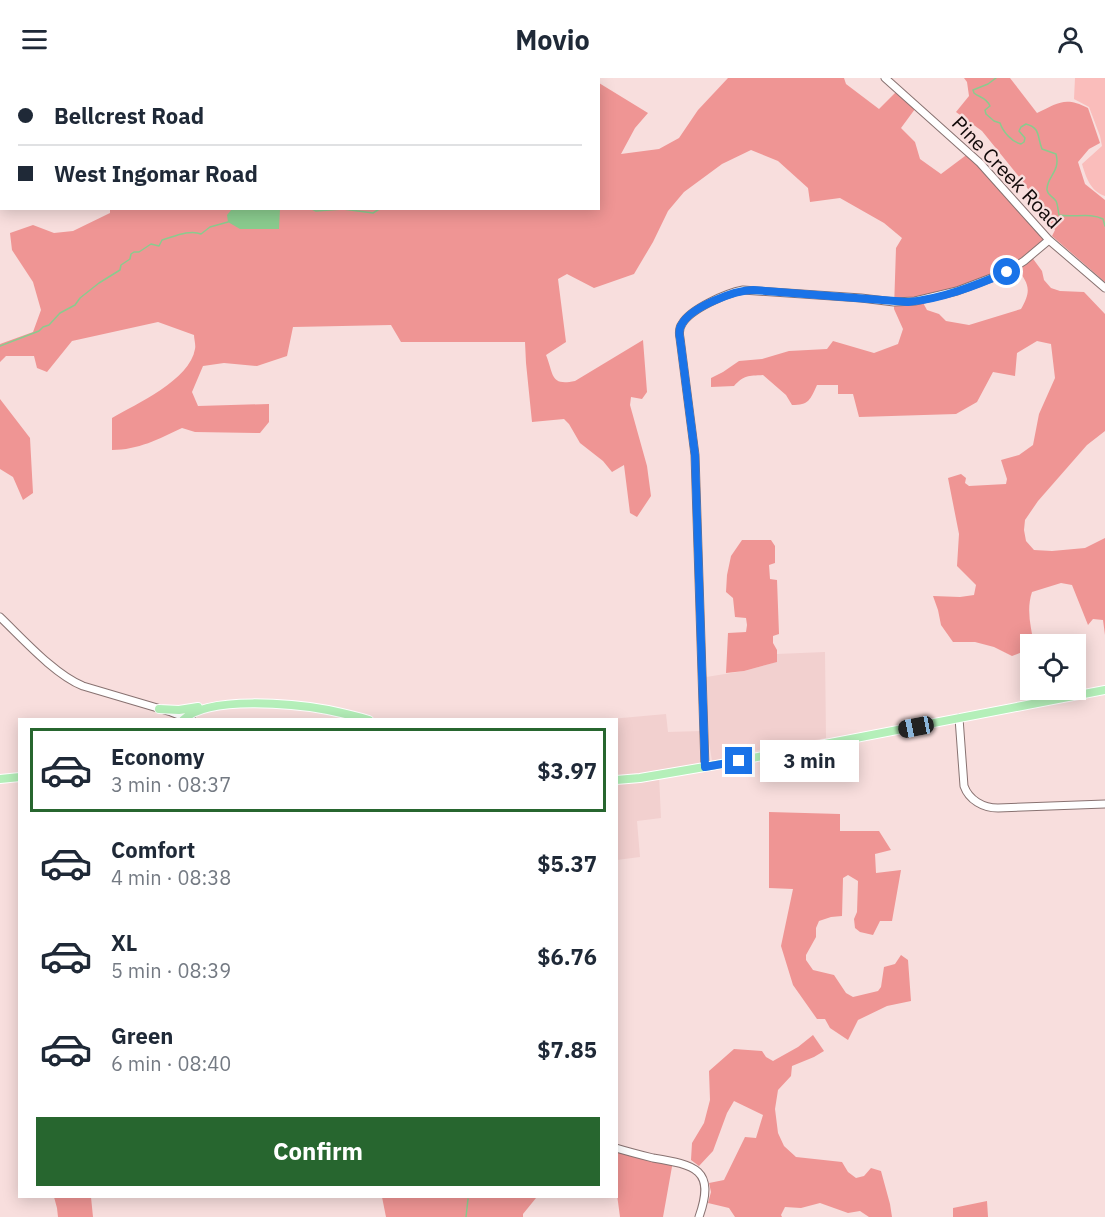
<!DOCTYPE html>
<meta charset="utf-8">
<style>
:root{--surface:#fff;--page:#f2f2f3;--text:#1f2937;--muted:#747a83;--line:#e0e1e3;--accent:#27662f}
body{margin:0;font-family:"IBM Plex Sans",sans-serif;background:var(--page);color:var(--text);height:100vh;display:flex;flex-direction:column;font-size:22px;white-space:nowrap}
*{box-sizing:border-box;margin:0}
p{font-size:20px;color:var(--muted)}
.icon{flex:none;width:33px;height:33px;fill:none;stroke:currentColor;stroke-width:2;stroke-linecap:round;stroke-linejoin:round}
.map{position:relative;flex:1;overflow:hidden}
.drawer{position:absolute;left:18px;top:640px;width:600px;height:480px;display:flex;flex-direction:column;background:var(--surface);border-radius:0px;box-shadow:0 3px 15px #0003}
.drawer>*{flex:none}
.hud{position:absolute;left:0px;top:0px;width:600px;height:132px;box-shadow:0 3px 15px #0003;display:grid;align-content:center;height:132px;padding:0 18px;background:var(--surface)}
.fabs{position:absolute;left:1020px;top:556px;display:grid;gap:12px}
.fabs a{display:grid;place-items:center;width:66px;height:66px;border-radius:0px;background:var(--surface);box-shadow:0 3px 15px #0003;font-size:30px}
.end{position:absolute;width:27px;height:27px;margin:-14px;border:8px solid #1a73e8;background:#fff;box-shadow:0 0 0 3px #fff}
.from{border-radius:50%}
.bubble{position:absolute;height:42px;border-radius:0px;background:var(--surface);box-shadow:0 3px 15px #0003;font-size:20px;font-weight:700;line-height:42px;text-align:center}
.car{position:absolute;width:18px;height:36px;margin:-18px -9px;border-radius:8px;box-shadow:0 0 4px 2px #0007;background:linear-gradient(#222 24%,#8ab4d8 0 40%,#222 0 76%,#8ab4d8 0 86%,#222 0)}
.hud b{display:flex;align-items:center;gap:21px;height:57px;font-size:22px}
.hud b+b{border-top:2px solid var(--line)}
.hud i{width:15px;height:15px;background:var(--text)}
ul{padding:10px 0 0;list-style:none}
li{display:flex;align-items:center;gap:18px;height:84px;margin:0 12px 9px;padding:0 6px;border:3px solid transparent;border-radius:0px}
li div{flex:1}
li b{display:block;font-size:22px}
li em{font-style:normal;font-weight:700}
li.on{border-color:var(--accent)}
li>.icon{width:54px;height:54px;stroke-width:1.5}
.action{display:flex;gap:12px;margin-top:auto;padding:12px 18px}
.action a{flex:1;height:69px;border-radius:0px;background:var(--accent);color:#fff;font-size:24px;font-weight:700;line-height:69px;text-align:center}
header{display:flex;justify-content:space-between;align-items:center;height:78px;padding:0 18px;background:var(--surface);font-size:27px;font-weight:700}
.map>svg:first-child{display:block}
.built{fill:#f2d0cf}
.green{fill:#fabdbb}
.forest{fill:#ef9594;fill-rule:evenodd}
.water{fill:#8acb8e}
.lines{fill:none;stroke-linecap:round;stroke-linejoin:round}
.stream{stroke:#8acb8e;stroke-width:1.5}
.minor-casing{stroke:#887271;stroke-width:9}
.major-casing{stroke:#fff;stroke-width:10}
.minor{stroke:#fff;stroke-width:7}
.major{stroke:#b4efb9;stroke-width:8}
.route{stroke:#1a73e8;stroke-width:8}
.labels{text-anchor:middle;dominant-baseline:central;stroke-width:4.5;stroke-linejoin:round;paint-order:stroke}
.street-label{font-size:20px;fill:#110909;stroke:#f8dedd}
</style>
<header><svg class="icon" aria-label="menu" viewBox="0 0 24 24"><path d="M4 6h16M4 12h16M4 18h16"/></svg>Movio<svg class="icon" aria-label="person" viewBox="0 0 24 24"><circle cx="12" cy="8" r="4"/><path d="M4 21q1-7 8-7t8 7"/></svg></header>
<div class="map">
<svg width="1105" height="1139" viewBox="0 0 1105 1139">
<rect width="100%" height="100%" fill="#f8dedd"/>
<path class="built" d="M 825,574 L 826,660 L 736,676 L 733,679 L 712,683 L 708,658 L 706,599 L 744,593 L 776,584 L 777,576 Z
M 666,636 L 668,654 L 701,653 L 701,686 L 652,695 L 617,699 L 616,642 L 610,642 L 610,641 Z
M 659,697 L 661,740 L 637,743 L 640,779 L 617,782 L 616,702 Z"/>
<path class="green" d="M 1075,0 L 1105,0 L 1105,118 C 1090,113 1086,99 1082,86 L 1102,68 L 1100,58 L 1089,29 L 1074,21 Z"/>
<path class="forest" d="M 0,0 L 285,0 L 286,1 L 2,2 L 2,93 L 0,93 Z
M 486,0 L 598,0 L 598,1 L 486,2 Z
M 728,0 L 844,0 L 846,6 L 879,31 L 896,14 L 915,31 L 901,50 L 915,64 L 920,81 L 941,96 L 969,75 L 1049,162 L 1031,178 L 1042,193 L 1044,202 L 1051,210 L 1060,213 L 1084,214 L 1105,236 L 1105,353 L 1087,367 L 1038,423 L 1025,442 L 1024,452 L 1026,463 L 1034,472 L 1052,473 L 1085,470 L 1105,460 L 1105,557 L 1103,542 L 1093,541 L 1088,547 L 1072,507 L 1061,505 L 1032,514 C 1026,532 1031,549 1034,567 L 1030,567 L 1030,571 L 1012,578 L 994,569 L 975,564 L 953,564 L 941,547 L 938,532 L 933,518 L 960,519 L 974,517 L 976,507 L 957,488 L 959,456 L 948,400 L 961,396 L 966,400 L 965,405 L 969,408 L 1006,406 L 1007,401 L 1001,382 L 1019,377 L 1033,367 L 1039,336 L 1055,300 L 1051,266 L 1037,263 L 1017,275 L 1015,298 L 993,294 L 977,324 L 956,336 L 859,339 L 853,316 L 838,316 L 838,307 L 817,307 C 810,322 809,327 792,327 L 786,317 L 763,297 C 748,298 744,297 734,308 L 711,309 L 711,300 L 723,294 L 739,283 L 762,281 L 789,273 L 827,271 L 833,263 L 874,275 L 898,266 L 903,251 L 894,231 L 896,170 L 902,160 L 884,145 L 840,120 L 810,124 L 808,110 L 778,83 L 751,72 L 722,86 L 684,114 L 668,133 L 653,164 L 634,196 L 594,210 L 567,196 L 558,201 L 566,264 L 546,277 C 554,297 550,308 575,303 L 643,262 L 647,314 L 642,321 L 631,319 L 630,327 L 647,388 L 651,418 L 637,439 L 630,435 L 624,387 L 612,394 L 603,383 L 580,365 L 569,346 L 564,341 L 532,344 L 526,285 L 525,264 L 401,264 L 391,247 L 293,249 L 287,278 L 257,288 L 224,285 L 203,288 L 192,314 L 198,328 L 269,326 L 269,344 L 260,355 L 195,354 L 182,350 C 159,361 138,372 112,372 L 112,340 C 136,326 190,302 195,271 C 196,267 194,261 194,257 L 158,244 L 72,263 L 47,294 L 37,290 L 34,278 L 6,278 L 0,284 L 0,266 L 33,254 L 41,232 L 33,204 L 12,172 L 10,155 L 33,147 L 54,155 L 73,153 L 110,135 L 110,130 L 598,130 L 599,5 L 648,35 L 635,50 L 621,76 L 659,71 L 679,60 L 698,32 ZM 1016,189 C 1029,206 1032,212 1021,231 L 969,247 L 946,243 L 939,236 L 927,232 L 922,223 Z
M 964,0 L 1010,0 L 1037,35 C 1058,25 1065,18 1088,30 L 1100,65 L 1089,71 L 1078,84 L 1085,106 L 1105,122 L 1105,204 L 1052,158 L 1055,152 L 1024,105 L 982,53 L 956,34 L 969,18 L 967,4 Z
M 0,321 L 30,360 L 33,415 L 23,422 L 13,399 L 0,391 Z
M 742,462 L 771,462 L 775,468 L 775,485 L 769,487 L 770,501 L 777,502 L 779,556 L 773,558 L 773,565 L 777,572 L 777,584 L 744,593 L 726,595 L 728,555 L 746,554 L 747,547 L 746,540 L 735,539 L 733,520 L 726,514 L 727,497 L 731,478 Z
M 769,734 L 840,736 L 840,753 L 879,753 L 891,772 L 875,776 L 876,795 L 901,792 L 892,843 L 880,843 L 873,857 L 860,854 L 855,850 L 854,841 L 857,834 L 858,803 L 848,797 L 843,800 L 842,838 L 831,839 L 819,843 L 816,850 L 816,859 L 806,877 L 806,882 L 813,892 L 834,897 L 846,915 L 853,919 L 878,913 L 881,909 L 884,889 L 895,886 L 901,877 L 908,882 L 911,923 L 887,928 L 858,942 L 848,962 L 830,950 L 825,941 L 817,941 L 793,907 L 781,868 L 793,811 L 769,810 Z
M 813,957 L 824,973 L 814,979 L 792,988 L 791,998 L 778,1012 L 775,1031 L 778,1055 L 784,1068 L 796,1079 L 842,1084 L 848,1094 L 856,1100 L 864,1098 L 871,1090 L 881,1093 L 890,1126 L 892,1139 L 869,1139 L 860,1133 L 848,1135 L 820,1125 L 801,1130 L 785,1129 L 781,1137 L 782,1139 L 735,1139 L 729,1130 L 708,1125 L 711,1114 L 709,1105 L 724,1102 L 745,1059 L 756,1060 L 763,1037 L 734,1023 L 727,1035 L 713,1073 L 699,1088 L 691,1082 L 692,1065 L 704,1045 L 710,1022 L 709,993 L 734,971 L 762,973 L 766,979 L 773,983 L 798,969 Z
M 616,1070 L 673,1083 L 663,1139 L 620,1139 L 616,1109 Z
M 54,1119 L 91,1119 L 93,1139 L 58,1139 L 57,1130 Z
M 382,1119 L 550,1119 L 550,1120 L 536,1120 L 523,1136 L 523,1139 L 386,1139 Z
M 987,1123 L 988,1139 L 953,1139 L 953,1130 Z"/>
<path class="water" d="M 232,131 L 280,131 L 279,151 L 240,151 L 228,144 L 227,137 Z"/>
<g class="lines">
<path class="stream" d="M 996,0 L 988,6 L 973,12 L 974,15 C 980,20 986,19 990,28 L 985,32 L 986,36 L 994,43 L 1000,45 C 1003,54 1012,64 1021,66 L 1024,64 L 1025,60 L 1019,53 L 1021,49 L 1026,46 C 1041,50 1037,59 1042,71 L 1056,76 C 1061,94 1046,99 1047,112 C 1048,118 1053,118 1056,123 C 1058,127 1058,133 1059,137 C 1073,140 1090,134 1103,141 L 1105,148
M 592,2 L 593,0
M 310,130 L 316,133 L 343,131 L 373,135 L 381,130
M 0,268 L 39,253 L 43,249 L 49,247 L 60,235 L 75,227 L 80,220 L 99,205 L 120,192 L 121,187 L 130,181 L 131,176 L 134,174 L 139,174 L 151,166 L 159,168 L 162,162 C 173,159 190,151 201,156 L 210,149 L 228,144
M 466,1139 L 468,1121"/>
<g class="minor-casing">
<path id="minor" d="M 885,0 L 980,85 L 1049,162 L 1105,210
M 0,539 C 22,560 55,597 83,608 L 171,634 L 192,642
M 959,640 L 964,708 C 969,722 983,730 998,730 L 1105,726
M 705,689 L 695,377 L 680,260 C 679,255 679,250 682,246 C 690,231 727,215 743,212 L 861,220 L 894,224 L 915,223 L 957,213 L 1007,194 L 1024,183 L 1049,162
M 616,1070 C 629,1074 641,1077 653,1080 C 695,1087 716,1091 699,1139"/>
</g>
<g class="major-casing">
<path id="major" d="M 159,631 L 179,632 L 198,629
M 183,642 C 208,617 295,626 328,632 C 342,635 355,638 369,642
M 0,701 L 20,699
M 616,702 L 640,700 L 716,687 L 1105,612"/>
</g>
<use href="#minor" class="minor"/>
<use href="#major" class="major"/>
</g>
<g class="lines">
<path class="route" d="M 739,683 L 705,689 L 695,377 L 680,260 C 679,255 679,250 682,246 C 691,229 735,212 753,212 L 908,224 C 942,221 977,207 1007,194"/>
</g>
<g class="labels">
<g class="street-label">
<text transform="translate(1007 94) rotate(46)">Pine Creek Road</text>
</g>
</g>
</svg>
<div class="fabs">
<a><svg class="icon" aria-label="locate" viewBox="0 0 24 24"><circle cx="12" cy="12" r="6"/><path d="M12 2v4M12 18v4M2 12h4M18 12h4"/></svg></a>
</div>
<i class="end from" style="left:1007px;top:194px"></i>
<i class="end" style="left:739px;top:683px"></i>
<div class="bubble" style="left:760px;top:662px;width:99px">3 min</div>
<i class="car" style="left:916px;top:649px;rotate:259deg"></i>
<div class="hud">
<b><i class="from"></i>Bellcrest Road</b>
<b><i></i>West Ingomar Road</b>
</div>
<section class="drawer">
<ul>
<li class="on"><svg class="icon" aria-label="car" viewBox="0 0 24 24"><path d="M5 17H2v-5l4-1 3-4h7l3 4 3 1v5h-3M9 17h6M6 11h13"/><circle cx="7" cy="17" r="2"/><circle cx="17" cy="17" r="2"/></svg><div><b>Economy</b><p>3 min · 08:37</p></div><em>$3.97</em></li>
<li><svg class="icon" aria-label="car" viewBox="0 0 24 24"><path d="M5 17H2v-5l4-1 3-4h7l3 4 3 1v5h-3M9 17h6M6 11h13"/><circle cx="7" cy="17" r="2"/><circle cx="17" cy="17" r="2"/></svg><div><b>Comfort</b><p>4 min · 08:38</p></div><em>$5.37</em></li>
<li><svg class="icon" aria-label="car" viewBox="0 0 24 24"><path d="M5 17H2v-5l4-1 3-4h7l3 4 3 1v5h-3M9 17h6M6 11h13"/><circle cx="7" cy="17" r="2"/><circle cx="17" cy="17" r="2"/></svg><div><b>XL</b><p>5 min · 08:39</p></div><em>$6.76</em></li>
<li><svg class="icon" aria-label="car" viewBox="0 0 24 24"><path d="M5 17H2v-5l4-1 3-4h7l3 4 3 1v5h-3M9 17h6M6 11h13"/><circle cx="7" cy="17" r="2"/><circle cx="17" cy="17" r="2"/></svg><div><b>Green</b><p>6 min · 08:40</p></div><em>$7.85</em></li>
</ul>
<div class="action"><a>Confirm</a></div>
</section>
</div>
